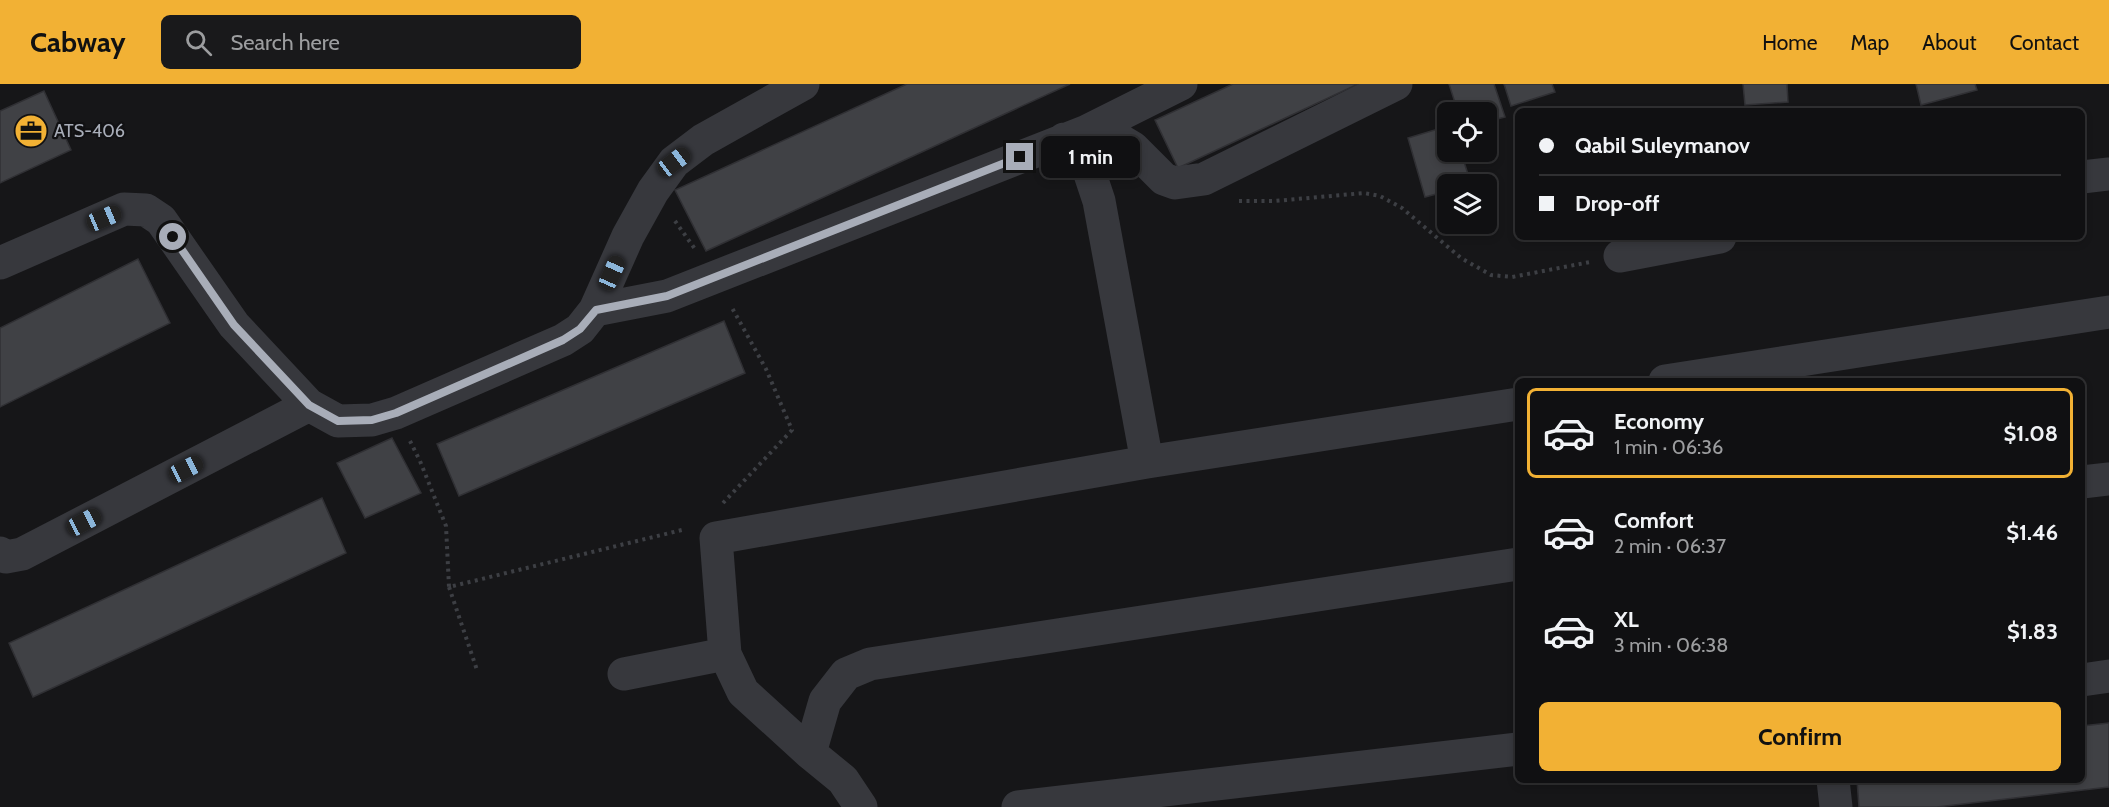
<!DOCTYPE html>
<meta charset="utf-8">
<style>
:root{--surface:#101012;--page:#19191b;--text:#f1f3f6;--muted:#9c9d9f;--line:#303032;--accent:#f2b134}
body{margin:0;font-family:Cabin,sans-serif;background:var(--page);color:var(--text);height:100vh;display:flex;flex-direction:column;font-size:22px;white-space:nowrap}
*{box-sizing:border-box;margin:0}
p{font-size:20px;color:var(--muted)}
.icon{flex:none;width:33px;height:33px;fill:none;stroke:currentColor;stroke-width:2;stroke-linecap:round;stroke-linejoin:round}
.map{position:relative;flex:1;overflow:hidden}
.panel{position:absolute;left:1515px;top:294px;width:570px;height:405px;display:flex;flex-direction:column;background:var(--surface);border-radius:9px;box-shadow:0 3px 9px #0003,0 0 0 2px var(--line)}
.panel>*{flex:none}
.hud{position:absolute;left:1515px;top:24px;width:570px;height:132px;border-radius:9px;box-shadow:0 3px 9px #0003,0 0 0 2px var(--line);display:grid;align-content:center;height:132px;padding:0 24px;background:var(--surface)}
.controls{position:absolute;left:1437px;top:18px;display:grid;gap:12px}
.controls a{display:grid;place-items:center;width:60px;height:60px;border-radius:9px;background:var(--surface);box-shadow:0 3px 9px #0003,0 0 0 2px var(--line);font-size:30px}
.end{position:absolute;width:27px;height:27px;margin:-14px;border:8px solid #a8adb8;background:#111;box-shadow:0 0 0 3px #111}
.from{border-radius:50%}
.bubble{position:absolute;height:42px;border-radius:9px;background:var(--surface);box-shadow:0 3px 9px #0003,0 0 0 2px var(--line);font-size:20px;font-weight:800;line-height:42px;text-align:center}
.car{position:absolute;width:18px;height:36px;margin:-18px -9px;border-radius:8px;box-shadow:0 0 4px 2px #0007;background:linear-gradient(#222 24%,#8ab4d8 0 40%,#222 0 76%,#8ab4d8 0 86%,#222 0)}
.hud b{display:flex;align-items:center;gap:21px;height:57px;font-size:22px}
.hud b+b{border-top:2px solid var(--line)}
.hud i{width:15px;height:15px;background:var(--text)}
ul{padding:10px 0 0;list-style:none}
li{display:flex;align-items:center;gap:18px;height:90px;margin:0 12px 9px;padding:0 12px;border:3px solid transparent;border-radius:9px}
li div{flex:1}
li b{display:block;font-size:22px}
li em{font-style:normal;font-weight:800}
li.selected{border-color:var(--accent)}
li>.icon{width:54px;height:54px;stroke-width:1.5}
.cta{display:flex;gap:12px;margin-top:auto;padding:12px 24px}
.cta a{flex:1;height:69px;border-radius:9px;background:var(--accent);color:#111;font-size:24px;font-weight:800;line-height:69px;text-align:center}
header{display:flex;align-items:center;gap:36px;box-sizing:border-box;height:84px;padding:0 30px;background:var(--accent);color:#111}
header strong{font-size:28px}
nav{display:flex;gap:33px;margin-inline-start:auto;font-size:21px}
.search{width:420px;height:54px;background:var(--page);display:flex;align-items:center;gap:15px;box-sizing:border-box;padding:0 21px;border-radius:9px;color:var(--muted);font-size:22px}
.map>svg:first-child{display:block}
.building{fill:#404145;stroke:#303034;stroke-width:1.5}
.lines{fill:none;stroke-linecap:round;stroke-linejoin:round}
.path{stroke:#3d3f44;stroke-width:4;stroke-dasharray:3 4.5;stroke-linecap:butt}
.minor{stroke:#37383d;stroke-width:33}
.route{stroke:#a8adb8;stroke-width:8}
.labels{text-anchor:middle;dominant-baseline:central;stroke-width:4.5;stroke-linejoin:round;paint-order:stroke}
.poi-label{font-size:18px;fill:#a8adb8;stroke:#111113;text-anchor:start}
</style>
<header>
<strong>Cabway</strong>
<div class="search"><svg class="icon" aria-label="search" viewBox="0 0 24 24"><circle cx="10" cy="10" r="6"/><path d="M15 15l6 6"/></svg>Search here</div>
<nav><a>Home</a><a>Map</a><a>About</a><a>Contact</a></nav>
</header>
<div class="map">
<svg width="2109" height="723" viewBox="0 0 2109 723">
<rect width="100%" height="100%" fill="#161618"/>
<path class="building" d="M 907,0 L 1070,0 L 706,167 L 675,106 Z
M 1233,0 L 1358,0 L 1178,84 L 1155,36 Z
M 1449,0 L 1494,0 L 1505,33 L 1486,38 L 1486,28 L 1458,28 Z
M 1504,0 L 1552,0 L 1555,8 L 1511,22 Z
M 1743,0 L 1787,0 L 1788,18 L 1745,21 Z
M 1916,0 L 1975,0 L 1977,6 L 1921,21 Z
M 44,7 L 71,66 L 0,99 L 0,27 Z
M 1448,42 L 1448,68 L 1461,68 L 1471,100 L 1448,100 L 1448,107 L 1425,113 L 1408,54 Z
M 138,175 L 170,239 L 0,323 L 0,244 Z
M 724,237 L 745,289 L 459,412 L 437,360 Z
M 392,354 L 421,409 L 365,434 L 337,379 Z
M 322,414 L 346,469 L 33,613 L 9,559 Z
M 2109,639 L 2109,703 L 1937,723 L 1859,723 L 1857,696 L 2082,696 L 2082,642 Z"/>
<g class="lines">
<path class="path" d="M 1239,117 L 1275,117 L 1364,109 L 1380,112 L 1402,124 L 1461,174 L 1491,191 L 1512,193 L 1590,178
M 675,137 L 695,165
M 410,357 L 420,377 L 446,442 L 449,503 L 686,445
M 723,419 L 792,346 L 766,285 L 731,222
M 449,503 L 477,586"/>
<path class="minor" d="M 1087,47 L 1181,0
M 1064,55 L 1088,84 L 1099,117 L 1147,378
M 2082,93 L 2109,90
M 1620,172 L 1720,153
M 0,179 L 124,125 L 146,126 L 161,136 L 234,241 L 309,321 L 338,337 L 372,336 L 396,329 L 563,256 L 580,245 L 595,226 L 628,152 L 653,107 L 674,78 L 703,56 L 803,0
M 595,226 L 667,212 L 1087,47 L 1108,49 L 1133,64 L 1164,95 L 1175,99 L 1204,95 L 1396,0
M 1665,297 L 2109,228
M 2082,398 L 2109,395
M 0,469 L 6,473 L 22,470 L 309,321
M 624,590 L 725,570
M 2082,596 L 2109,592
M 810,669 L 825,617 L 846,590 L 870,580 L 1518,480
M 1833,696 L 1836,723
M 861,723 L 843,696 L 810,669 L 743,608 L 725,570 L 716,454 L 1147,378 L 1518,320
M 1018,723 L 1518,665"/>
</g>
<g class="lines">
<path class="route" d="M 173,153 L 234,241 L 309,321 L 338,337 L 372,336 L 396,329 L 563,256 L 580,245 L 596,226 L 667,212 L 1020,73"/>
</g>
<defs>
<g id="office-disc" transform="scale(1.725)"><circle r="9.5" fill="#f2b134" stroke="#111113"/><path d="M-6-3h4V-5.5h4V-3h4V5H-6ZM-1-4.5V-3h2v-1.5ZM-6 0V1H6V0Z" fill="#111"/></g>
</defs>
<g fill-rule="evenodd">
<use href="#office-disc" x="31" y="47"/>
</g>
<g class="labels">
<g class="poi-label">
<text x="54" y="47">ATS-406</text>
</g>
</g>
</svg>
<div class="controls">
<a><svg class="icon" aria-label="locate" viewBox="0 0 24 24"><circle cx="12" cy="12" r="6"/><path d="M12 2v4M12 18v4M2 12h4M18 12h4"/></svg></a>
<a><svg class="icon" aria-label="layers" viewBox="0 0 24 24"><path d="M12 4l9 5-9 5-9-5zM3 14l9 5 9-5"/></svg></a>
</div>
<i class="end from" style="left:173px;top:153px"></i>
<i class="end" style="left:1020px;top:73px"></i>
<div class="bubble" style="left:1041px;top:52px;width:99px">1 min</div>
<i class="car" style="left:674px;top:78px;rotate:53deg"></i>
<i class="car" style="left:104px;top:134px;rotate:67deg"></i>
<i class="car" style="left:612px;top:189px;rotate:24deg"></i>
<i class="car" style="left:186px;top:385px;rotate:63deg"></i>
<i class="car" style="left:84px;top:438px;rotate:62deg"></i>
<div class="hud">
<b><i class="from"></i>Qabil Suleymanov</b>
<b><i></i>Drop-off</b>
</div>
<section class="panel">
<ul>
<li class="selected"><svg class="icon" aria-label="car" viewBox="0 0 24 24"><path d="M5 17H2v-5l4-1 3-4h7l3 4 3 1v5h-3M9 17h6M6 11h13"/><circle cx="7" cy="17" r="2"/><circle cx="17" cy="17" r="2"/></svg><div><b>Economy</b><p>1 min · 06:36</p></div><em>$1.08</em></li>
<li><svg class="icon" aria-label="car" viewBox="0 0 24 24"><path d="M5 17H2v-5l4-1 3-4h7l3 4 3 1v5h-3M9 17h6M6 11h13"/><circle cx="7" cy="17" r="2"/><circle cx="17" cy="17" r="2"/></svg><div><b>Comfort</b><p>2 min · 06:37</p></div><em>$1.46</em></li>
<li><svg class="icon" aria-label="car" viewBox="0 0 24 24"><path d="M5 17H2v-5l4-1 3-4h7l3 4 3 1v5h-3M9 17h6M6 11h13"/><circle cx="7" cy="17" r="2"/><circle cx="17" cy="17" r="2"/></svg><div><b>XL</b><p>3 min · 06:38</p></div><em>$1.83</em></li>
</ul>
<div class="cta"><a>Confirm</a></div>
</section>
</div>
